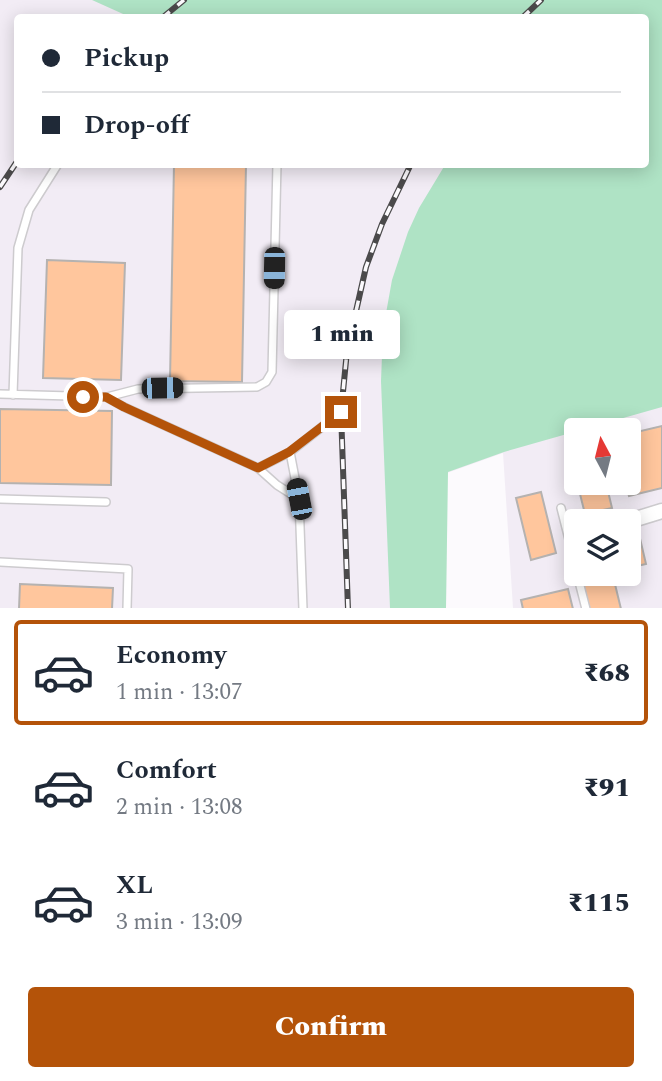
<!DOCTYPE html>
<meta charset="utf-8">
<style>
:root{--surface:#fff;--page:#f6f6f7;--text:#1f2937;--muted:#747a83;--line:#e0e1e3;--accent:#b45309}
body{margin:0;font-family:Spectral,serif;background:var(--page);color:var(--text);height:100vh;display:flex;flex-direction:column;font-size:26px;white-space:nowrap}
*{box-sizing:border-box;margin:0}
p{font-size:23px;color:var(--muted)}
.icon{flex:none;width:38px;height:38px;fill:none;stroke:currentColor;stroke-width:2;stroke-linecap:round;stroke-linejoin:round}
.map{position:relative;height:608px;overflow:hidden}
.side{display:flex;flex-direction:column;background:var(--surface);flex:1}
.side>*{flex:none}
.guide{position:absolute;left:14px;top:14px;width:635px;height:154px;border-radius:7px;box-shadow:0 4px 18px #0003;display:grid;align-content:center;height:154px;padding:0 28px;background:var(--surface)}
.needle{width:46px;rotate:353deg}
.controls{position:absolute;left:564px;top:418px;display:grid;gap:14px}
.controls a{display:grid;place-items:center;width:77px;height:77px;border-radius:7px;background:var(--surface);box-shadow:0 4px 18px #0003;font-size:35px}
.end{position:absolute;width:32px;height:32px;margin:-16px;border:9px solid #b45309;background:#fff;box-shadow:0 0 0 4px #fff}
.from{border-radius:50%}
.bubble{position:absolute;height:49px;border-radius:7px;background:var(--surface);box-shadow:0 4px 18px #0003;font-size:23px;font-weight:800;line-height:49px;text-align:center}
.car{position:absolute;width:21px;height:42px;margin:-21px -10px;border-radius:9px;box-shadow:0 0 5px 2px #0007;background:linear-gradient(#222 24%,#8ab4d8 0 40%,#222 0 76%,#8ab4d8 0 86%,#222 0)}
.guide b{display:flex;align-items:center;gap:24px;height:66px;font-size:26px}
.guide b+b{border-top:2px solid var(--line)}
.guide i{width:18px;height:18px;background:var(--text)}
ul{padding:12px 0 0;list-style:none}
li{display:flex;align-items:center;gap:21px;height:105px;margin:0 14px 10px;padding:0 14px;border:4px solid transparent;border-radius:7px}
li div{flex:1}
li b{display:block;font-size:26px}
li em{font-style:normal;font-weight:800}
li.selected{border-color:var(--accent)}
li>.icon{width:63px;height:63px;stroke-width:1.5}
.cta{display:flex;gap:14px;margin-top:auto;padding:14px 28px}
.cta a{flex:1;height:80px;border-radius:7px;background:var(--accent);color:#fff;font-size:28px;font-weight:800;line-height:80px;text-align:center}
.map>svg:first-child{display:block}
.built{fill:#f2ecf5;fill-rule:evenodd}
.green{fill:#afe3c5}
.building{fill:#ffc69d;stroke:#b5b2b0;stroke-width:2}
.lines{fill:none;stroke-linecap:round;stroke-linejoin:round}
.lane-casing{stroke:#cdcbce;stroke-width:10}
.street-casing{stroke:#cdcbce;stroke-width:17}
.lane{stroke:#fff;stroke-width:7}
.street{stroke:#fff;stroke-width:14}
.rail-casing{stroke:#4b4a4b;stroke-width:6}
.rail{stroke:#fcfafd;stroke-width:3.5;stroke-dasharray:10;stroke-linecap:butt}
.route{stroke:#b45309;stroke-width:9}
</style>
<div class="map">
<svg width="662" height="609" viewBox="0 0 662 609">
<rect width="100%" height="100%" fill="#fcfafd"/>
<path class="built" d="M 0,0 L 662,0 L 662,608 L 513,608 L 503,453 L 447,473 L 446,608 L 0,608 ZM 18,18 L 646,18 L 646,164 L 18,164 ZM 576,430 L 628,430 L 628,483 L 576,483 ZM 576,522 L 628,522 L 628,574 L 576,574 Z"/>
<path class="green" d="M 92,0 L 662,0 L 662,407 L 504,452 L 448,472 L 446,608 L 390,608 L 381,381 L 383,330 L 392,280 L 408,232 L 419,208 L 445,165 L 646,164 L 646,18 L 132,18 Z"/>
<path class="building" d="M 174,164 L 246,164 L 242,382 L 170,381 Z
M 47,260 L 125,263 L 121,380 L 43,378 Z
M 0,409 L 112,411 L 111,485 L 0,483 Z
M 662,426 L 662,488 L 629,496 L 625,483 L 628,483 L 628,434 Z
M 606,483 L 612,508 L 585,514 L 579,490 Z
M 541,492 L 556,553 L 531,560 L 516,498 Z
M 638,530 L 646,564 L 628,568 L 628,533 Z
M 613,576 L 621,609 L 588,609 L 582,584 Z
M 20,584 L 113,588 L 112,609 L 19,609 Z
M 568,589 L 573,609 L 523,609 L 521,600 Z"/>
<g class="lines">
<g class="lane-casing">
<path id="lane" d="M 0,394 L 106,397 L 124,407 L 258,468 L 277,485 L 299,499 L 303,609
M 13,395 L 18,248 L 29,210 L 58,164
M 107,397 L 138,389 L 257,387 L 266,382 L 272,372 L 277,164
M 290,452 L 299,499
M 258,468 L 290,452 L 341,412
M 0,499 L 106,502
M 561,508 L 576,567
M 0,562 L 128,569 L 127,609
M 577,574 L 586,609"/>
</g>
<g class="street-casing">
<path id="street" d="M 626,522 L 662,511"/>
</g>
<use href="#lane" class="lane"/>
<use href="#street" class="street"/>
<g class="rail-casing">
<path id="rail" d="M 162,18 L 184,0
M 522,18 L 541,0
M 0,187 L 18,160
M 348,609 L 341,412 L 347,351 L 366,267 L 382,224 L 411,164"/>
</g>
<use href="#rail" class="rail"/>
</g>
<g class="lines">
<path class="route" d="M 83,397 L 106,397 L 124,407 L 258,468 L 289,452 L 341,412"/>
</g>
</svg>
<div class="controls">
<a><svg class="needle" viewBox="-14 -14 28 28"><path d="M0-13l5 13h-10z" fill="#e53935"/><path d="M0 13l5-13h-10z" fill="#747a83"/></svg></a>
<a><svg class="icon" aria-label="layers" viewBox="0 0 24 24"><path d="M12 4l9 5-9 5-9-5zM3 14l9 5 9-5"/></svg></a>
</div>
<i class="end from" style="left:83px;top:397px"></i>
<i class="end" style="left:341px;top:412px"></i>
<div class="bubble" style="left:284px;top:310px;width:116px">1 min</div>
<i class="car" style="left:274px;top:268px;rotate:181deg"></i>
<i class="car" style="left:162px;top:388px;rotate:89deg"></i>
<i class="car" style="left:299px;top:499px;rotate:349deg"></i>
<div class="guide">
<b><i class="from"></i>Pickup</b>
<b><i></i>Drop-off</b>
</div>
</div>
<section class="side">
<ul>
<li class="selected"><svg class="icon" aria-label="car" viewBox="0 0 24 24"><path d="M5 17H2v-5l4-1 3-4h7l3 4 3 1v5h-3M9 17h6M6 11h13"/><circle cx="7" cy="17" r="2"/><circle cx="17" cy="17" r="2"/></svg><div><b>Economy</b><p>1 min · 13:07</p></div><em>₹68</em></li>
<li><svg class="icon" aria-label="car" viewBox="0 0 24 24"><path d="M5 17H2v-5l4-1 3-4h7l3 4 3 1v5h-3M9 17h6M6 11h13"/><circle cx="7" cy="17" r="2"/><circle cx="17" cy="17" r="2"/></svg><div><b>Comfort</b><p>2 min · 13:08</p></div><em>₹91</em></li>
<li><svg class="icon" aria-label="car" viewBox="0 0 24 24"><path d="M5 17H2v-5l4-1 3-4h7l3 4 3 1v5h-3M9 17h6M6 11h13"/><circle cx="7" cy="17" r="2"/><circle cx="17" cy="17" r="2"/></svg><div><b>XL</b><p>3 min · 13:09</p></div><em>₹115</em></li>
</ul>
<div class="cta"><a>Confirm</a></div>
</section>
